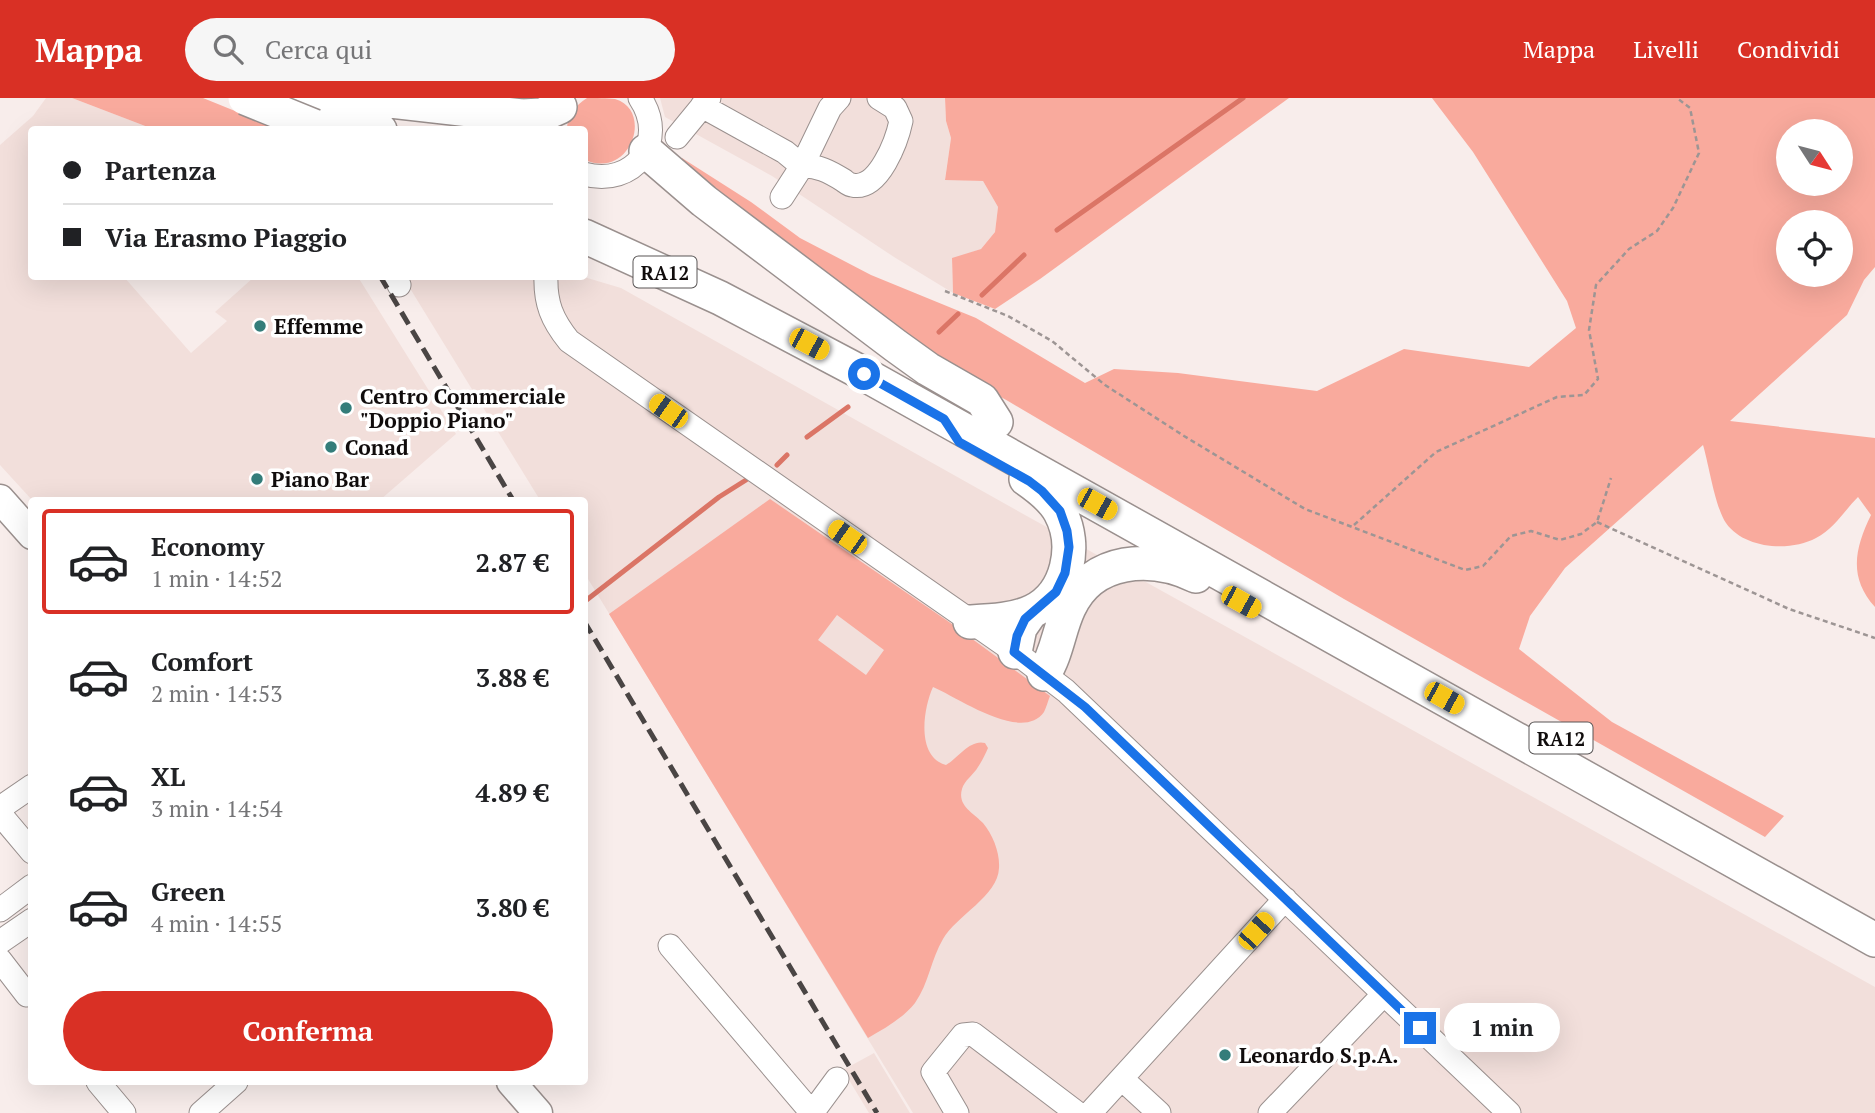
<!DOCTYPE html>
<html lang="it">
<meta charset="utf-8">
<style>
:root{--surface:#fff;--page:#f6f6f6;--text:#202124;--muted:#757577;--line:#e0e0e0;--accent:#d93025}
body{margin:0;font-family:"PT Serif",serif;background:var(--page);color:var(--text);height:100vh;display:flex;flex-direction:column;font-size:26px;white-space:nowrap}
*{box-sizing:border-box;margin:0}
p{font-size:23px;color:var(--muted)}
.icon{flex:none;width:38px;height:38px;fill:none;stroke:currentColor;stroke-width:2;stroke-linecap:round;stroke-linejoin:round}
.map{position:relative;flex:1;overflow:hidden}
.drawer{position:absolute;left:28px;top:399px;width:560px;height:588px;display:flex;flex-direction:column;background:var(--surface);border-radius:7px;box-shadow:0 7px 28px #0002}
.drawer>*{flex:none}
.hud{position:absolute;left:28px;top:28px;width:560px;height:154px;border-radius:7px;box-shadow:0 7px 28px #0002;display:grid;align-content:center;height:154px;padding:0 35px;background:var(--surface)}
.needle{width:46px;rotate:126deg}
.tools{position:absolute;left:1776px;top:21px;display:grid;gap:14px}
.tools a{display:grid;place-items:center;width:77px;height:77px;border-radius:50%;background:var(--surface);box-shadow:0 7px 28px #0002;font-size:35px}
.end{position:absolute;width:32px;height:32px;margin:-16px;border:9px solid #1a73e8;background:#fff;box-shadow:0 0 0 4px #fff}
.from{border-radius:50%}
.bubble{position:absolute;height:49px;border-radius:24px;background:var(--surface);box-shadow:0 7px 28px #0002;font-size:23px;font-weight:700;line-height:49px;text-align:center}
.car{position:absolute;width:21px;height:42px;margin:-21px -10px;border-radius:9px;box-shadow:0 0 5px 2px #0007;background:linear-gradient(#f5c518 24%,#345 0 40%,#f5c518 0 76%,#345 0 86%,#f5c518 0)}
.hud b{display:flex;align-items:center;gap:24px;height:66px;font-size:26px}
.hud b+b{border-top:2px solid var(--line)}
.hud i{width:18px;height:18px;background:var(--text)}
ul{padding:12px 0 0;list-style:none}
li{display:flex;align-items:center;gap:21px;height:105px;margin:0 14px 10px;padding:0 21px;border:4px solid transparent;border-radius:7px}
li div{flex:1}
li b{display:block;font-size:26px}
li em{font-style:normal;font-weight:700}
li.current{border-color:var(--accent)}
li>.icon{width:63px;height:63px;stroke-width:1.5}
.cta{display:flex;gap:14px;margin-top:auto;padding:14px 35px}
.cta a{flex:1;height:80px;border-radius:42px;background:var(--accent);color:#fff;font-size:28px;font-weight:700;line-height:80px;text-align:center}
header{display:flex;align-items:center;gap:42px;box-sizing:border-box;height:98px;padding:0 35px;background:var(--accent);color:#fff}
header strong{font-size:33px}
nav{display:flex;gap:38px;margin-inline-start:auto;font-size:24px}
.search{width:490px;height:63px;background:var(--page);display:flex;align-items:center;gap:18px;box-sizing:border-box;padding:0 24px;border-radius:38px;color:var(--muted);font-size:26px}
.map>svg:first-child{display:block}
.built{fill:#f2dfdb}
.green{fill:#f9aa9d;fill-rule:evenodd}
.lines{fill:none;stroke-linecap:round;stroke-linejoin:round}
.stream{stroke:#db7566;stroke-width:5}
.minor-casing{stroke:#9a908e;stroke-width:25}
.major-casing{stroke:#9a908e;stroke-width:31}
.highway-casing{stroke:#9a908e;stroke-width:36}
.path{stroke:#9d9594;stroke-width:2.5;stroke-dasharray:5 3.5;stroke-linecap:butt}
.minor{stroke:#fff;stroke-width:23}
.major{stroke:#fff;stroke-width:28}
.highway{stroke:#fff;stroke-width:33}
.rail{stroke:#4a4544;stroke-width:5;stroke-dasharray:14 7;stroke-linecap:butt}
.highway-bridge-casing{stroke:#9a908e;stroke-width:36;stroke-linecap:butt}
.highway-bridge{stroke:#fff;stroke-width:33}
.route{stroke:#1a73e8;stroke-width:9}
.poi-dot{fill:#347d7a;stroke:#fff;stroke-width:2.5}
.labels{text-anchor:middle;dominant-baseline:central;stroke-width:7;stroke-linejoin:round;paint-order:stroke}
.shield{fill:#fff;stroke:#585555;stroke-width:2}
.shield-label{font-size:19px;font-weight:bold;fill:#100c0c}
.poi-label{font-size:21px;font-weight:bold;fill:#100c0c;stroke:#fff;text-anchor:start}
</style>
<header>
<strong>Mappa</strong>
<div class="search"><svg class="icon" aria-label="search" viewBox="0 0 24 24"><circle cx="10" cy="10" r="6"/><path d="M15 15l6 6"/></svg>Cerca qui</div>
<nav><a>Mappa</a><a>Livelli</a><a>Condividi</a></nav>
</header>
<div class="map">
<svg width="1875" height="1015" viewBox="0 0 1875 1015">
<rect width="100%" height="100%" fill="#f8edeb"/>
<path class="built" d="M 46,0 L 72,0 L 153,31 L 32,32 L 32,178 L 124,179 L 191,255 L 227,223 L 215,214 L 254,179 L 358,179 L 456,336 L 380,402 L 32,402 L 0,367 L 0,47 L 33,18 Z
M 660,0 L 945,0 L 946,23 L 951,40 L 945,81 L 983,83 L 998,109 L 995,134 L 981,151 L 952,161 L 953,195 L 894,159 L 772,78 L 665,19 Z
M 403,179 L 584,179 L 621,190 L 1009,408 L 1875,889 L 1875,1015 L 913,1015 L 585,476 L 584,402 L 540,402 Z
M 874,955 L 910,1015 L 869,1015 L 843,972 Z"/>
<path class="green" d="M 72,0 L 203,0 L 279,31 L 153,31 Z
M 587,0 C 596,0 607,0 615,1 C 654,12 631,82 585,62 L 584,32 L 567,32 C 567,17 575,8 587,0 Z
M 945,0 L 1289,0 L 1040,181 L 995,211 L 953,195 L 952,160 L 981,151 L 995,134 L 998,109 L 983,83 L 945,82 L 951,40 L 946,23 Z
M 1432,0 L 1875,0 L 1875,169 L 1864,182 L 1847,217 L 1730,323 L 1875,340 L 1875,509 C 1848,479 1855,450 1871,417 L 1858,399 C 1844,413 1834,431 1816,440 C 1790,454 1744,451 1726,425 C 1715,409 1709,367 1703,347 L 1565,470 L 1530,518 L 1519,551 L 1612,624 L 1784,718 L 1765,739 L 1344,501 L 1008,303 L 918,253 L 680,73 L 682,60 L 751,104 L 800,140 L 871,177 L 976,220 L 1085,285 L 1114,271 L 1178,275 L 1317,293 L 1404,251 L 1529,269 L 1576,230 L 1567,203 L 1473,54 ZM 1788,33 L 1841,33 L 1841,86 L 1788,86 ZM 1788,124 L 1841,124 L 1841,177 L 1788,177 Z
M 770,401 L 949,524 L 1050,598 C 1048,603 1046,610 1044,614 C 1022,645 959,600 933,589 C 923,611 916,659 946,667 C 958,660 970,641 985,645 L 988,650 C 985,657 982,663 978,669 C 974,676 964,683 962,691 C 957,708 974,715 983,725 C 993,737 1000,755 999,770 C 998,798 956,818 943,841 C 931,861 929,885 915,905 C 902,921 885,930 868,940 L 609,516 ZM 837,517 L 884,552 L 866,577 L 818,542 Z"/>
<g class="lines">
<path class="stream" d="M 1057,132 L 1243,0
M 982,197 L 1024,157
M 939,234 L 958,216
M 807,339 L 848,309
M 777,367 L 787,357
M 584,504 L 719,399 L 746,382"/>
<g class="minor-casing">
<path id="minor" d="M 702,8 L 785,54 L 802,68 L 830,10 L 839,0
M 677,39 L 709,0
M 584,76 C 634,90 669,43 640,0
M 782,99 L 802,68 C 817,67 830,74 843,82 C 846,84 849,87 852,87 C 879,93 897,42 901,23 L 895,10 L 879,0
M 395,178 L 399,187
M 546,178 C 545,205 552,222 569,243 L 1015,554 L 1066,593 L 1509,1015
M 0,710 L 32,688
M 0,716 L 32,754
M 0,812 L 32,788
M 0,844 L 32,822
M 670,848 L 812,1015 L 837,981
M 0,862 L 27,897
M 1122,981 L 1159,1015
M 98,984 L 124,1015
M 201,1015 L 236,984
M 957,1015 L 933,974 L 963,937 L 973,936 L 1077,1015
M 1090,1015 L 1285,801
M 1270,1015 L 1384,896"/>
</g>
<g class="major-casing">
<path id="major" d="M 0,401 L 32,437
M 511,984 L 538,1015"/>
</g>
<g class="highway-casing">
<path id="highway" d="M 305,0 L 380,32
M 364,0 L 522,18 L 542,17 L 560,9
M 646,53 L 704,103 L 896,248 L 928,271 L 982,302 L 996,324
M 584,138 L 720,200 L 864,276 L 1875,842
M 970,524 C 991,523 1015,522 1033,513 C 1068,496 1078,447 1060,414 C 1053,401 1039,390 1026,381
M 1015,554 L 1020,530 L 1031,514
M 1044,576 C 1057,556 1059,531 1069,510 C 1092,459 1152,457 1196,478"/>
</g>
<path class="path" d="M 945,193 L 1008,218 L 1052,243 L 1105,287 L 1184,338 L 1305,411 L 1465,472 L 1483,468 L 1511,438 L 1531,433 L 1560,442 L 1581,436 L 1597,424 L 1611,380
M 1597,424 L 1789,511 L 1875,540
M 1354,427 L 1436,354 L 1557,299 L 1584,297 L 1598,281 L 1589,232 L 1596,187 L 1629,151 L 1657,133 L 1673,110 L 1699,55 L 1690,10 L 1677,0"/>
<use href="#minor" class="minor"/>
<use href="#major" class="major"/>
<use href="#highway" class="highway"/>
<path class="rail" d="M 271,0 L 292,32
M 380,178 L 513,402
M 584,523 L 877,1015"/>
<g class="highway-bridge-casing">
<path id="highway-bridge" d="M 245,0 L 314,28"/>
</g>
<use href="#highway-bridge" class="highway-bridge"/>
</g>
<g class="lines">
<path class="route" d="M 864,276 L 944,321 L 959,344 L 1029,383 L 1042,393 L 1060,413 L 1067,433 L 1069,449 L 1065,475 L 1056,494 L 1025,521 L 1017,538 L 1014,554 L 1085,609 L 1420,930"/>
</g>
<g class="poi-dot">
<circle cx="260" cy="228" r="7"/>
<circle cx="346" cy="310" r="7"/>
<circle cx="331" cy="349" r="7"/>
<circle cx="257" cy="381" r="7"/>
<circle cx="1225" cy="957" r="7"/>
</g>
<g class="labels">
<g class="shield">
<rect x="633.5" y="158.5" width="63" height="31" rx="5"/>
<rect x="1529.5" y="624.5" width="63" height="31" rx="5"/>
</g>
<g class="shield-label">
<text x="665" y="174">RA12</text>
<text x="1561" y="640">RA12</text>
</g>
<g class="poi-label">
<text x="274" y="228">Effemme</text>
<text x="360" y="298">Centro Commerciale<tspan x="360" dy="24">"Doppio Piano"</tspan></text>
<text x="345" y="349">Conad</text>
<text x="271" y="381">Piano Bar</text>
<text x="1239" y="957">Leonardo S.p.A.</text>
</g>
</g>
</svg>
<div class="tools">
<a><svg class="needle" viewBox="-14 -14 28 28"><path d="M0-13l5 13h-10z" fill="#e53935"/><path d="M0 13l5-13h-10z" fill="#757577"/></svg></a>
<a><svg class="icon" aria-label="locate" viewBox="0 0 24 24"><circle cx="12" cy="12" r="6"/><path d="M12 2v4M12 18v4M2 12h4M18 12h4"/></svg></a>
</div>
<i class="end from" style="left:864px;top:276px"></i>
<i class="end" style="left:1420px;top:930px"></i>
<div class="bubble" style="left:1444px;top:905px;width:116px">1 min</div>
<i class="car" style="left:809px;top:246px;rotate:118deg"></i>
<i class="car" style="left:668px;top:313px;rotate:305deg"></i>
<i class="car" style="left:1097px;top:406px;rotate:119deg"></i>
<i class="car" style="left:847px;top:439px;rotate:305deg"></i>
<i class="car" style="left:1241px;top:504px;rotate:119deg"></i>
<i class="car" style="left:1444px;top:600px;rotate:119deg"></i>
<i class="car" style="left:1256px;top:833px;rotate:42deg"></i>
<div class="hud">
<b><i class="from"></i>Partenza</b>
<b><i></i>Via Erasmo Piaggio</b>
</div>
<section class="drawer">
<ul>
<li class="current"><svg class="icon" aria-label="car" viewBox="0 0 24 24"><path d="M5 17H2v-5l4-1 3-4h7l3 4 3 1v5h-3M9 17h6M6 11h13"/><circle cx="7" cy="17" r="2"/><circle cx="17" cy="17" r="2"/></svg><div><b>Economy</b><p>1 min · 14:52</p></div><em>2.87 €</em></li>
<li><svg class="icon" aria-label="car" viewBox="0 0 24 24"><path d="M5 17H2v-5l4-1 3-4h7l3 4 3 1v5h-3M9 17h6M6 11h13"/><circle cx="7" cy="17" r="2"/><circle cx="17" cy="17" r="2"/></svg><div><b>Comfort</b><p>2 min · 14:53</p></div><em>3.88 €</em></li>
<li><svg class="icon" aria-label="car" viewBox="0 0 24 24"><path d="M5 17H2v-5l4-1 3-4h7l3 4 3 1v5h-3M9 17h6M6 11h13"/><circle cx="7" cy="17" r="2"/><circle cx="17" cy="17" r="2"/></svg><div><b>XL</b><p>3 min · 14:54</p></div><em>4.89 €</em></li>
<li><svg class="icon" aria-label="car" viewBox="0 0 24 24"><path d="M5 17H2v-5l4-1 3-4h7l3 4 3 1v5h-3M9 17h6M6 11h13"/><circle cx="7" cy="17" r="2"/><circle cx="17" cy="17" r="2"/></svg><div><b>Green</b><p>4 min · 14:55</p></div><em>3.80 €</em></li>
</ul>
<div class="cta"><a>Conferma</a></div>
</section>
</div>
